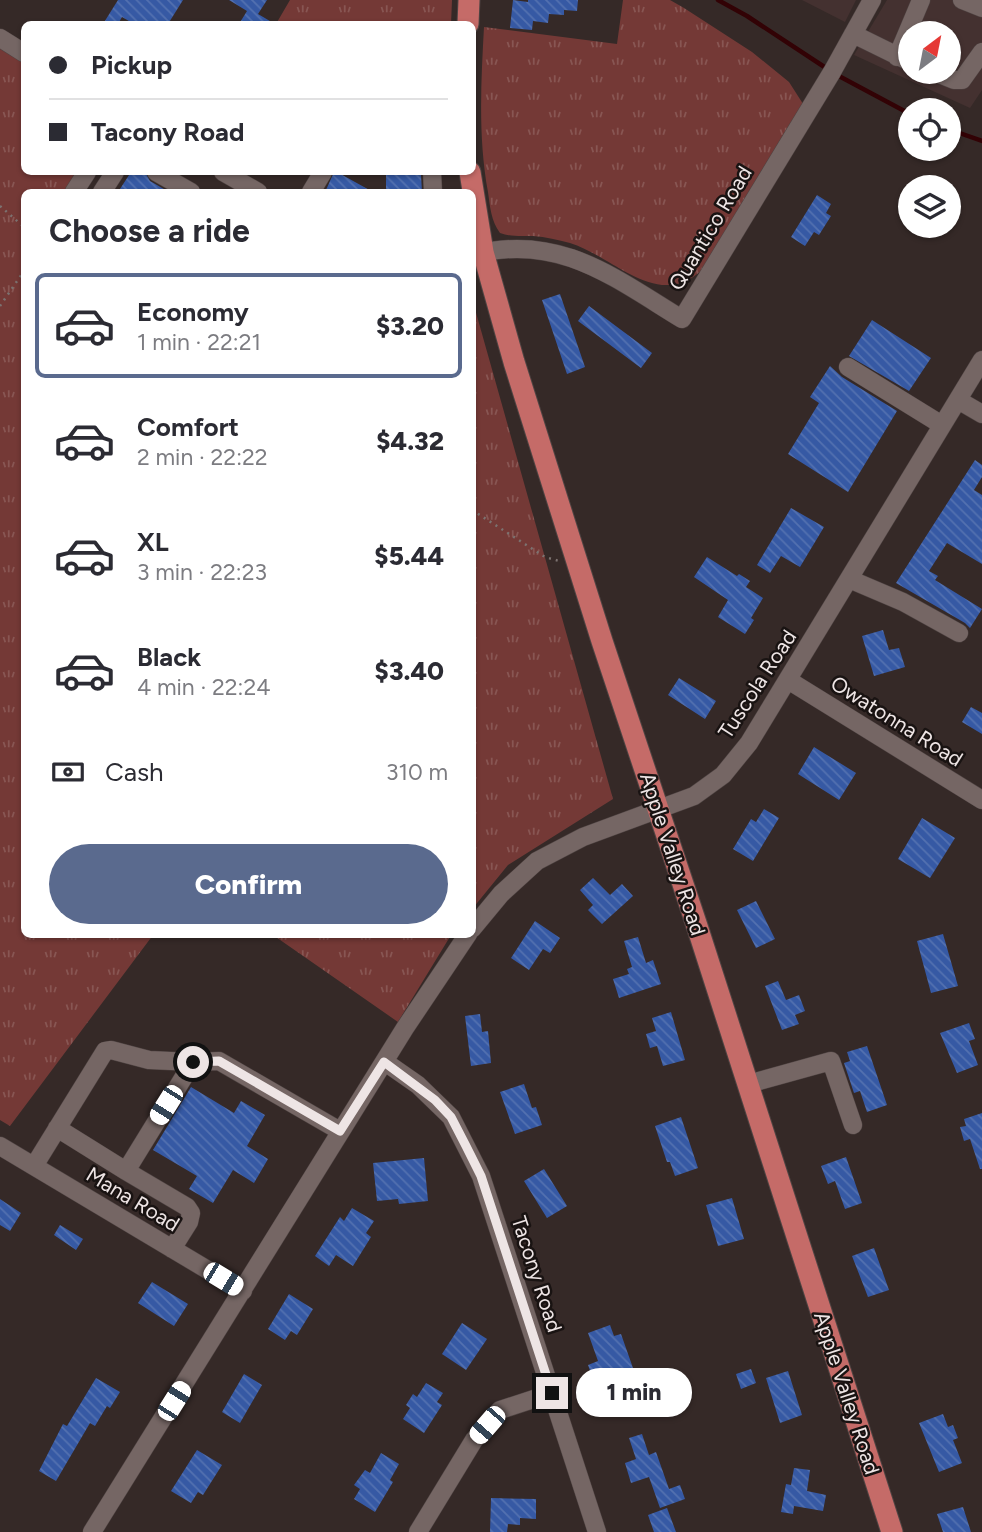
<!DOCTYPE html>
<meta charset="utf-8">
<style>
:root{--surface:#fff;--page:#f2f2f3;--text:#2b2b33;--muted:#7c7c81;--line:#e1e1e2;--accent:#5a6a8e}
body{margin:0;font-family:Figtree,sans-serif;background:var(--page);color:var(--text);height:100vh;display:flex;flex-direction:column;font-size:26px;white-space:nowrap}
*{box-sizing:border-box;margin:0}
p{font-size:23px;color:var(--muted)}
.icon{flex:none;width:38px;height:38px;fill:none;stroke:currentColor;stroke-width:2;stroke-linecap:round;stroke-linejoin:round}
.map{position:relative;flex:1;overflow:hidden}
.drawer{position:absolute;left:21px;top:189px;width:455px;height:749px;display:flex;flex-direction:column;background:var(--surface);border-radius:10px;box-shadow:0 2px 5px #0004}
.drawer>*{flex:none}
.top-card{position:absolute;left:21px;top:21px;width:455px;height:154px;border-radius:10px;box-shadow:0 2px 5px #0004;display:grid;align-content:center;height:154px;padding:0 28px;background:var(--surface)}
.needle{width:46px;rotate:32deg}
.fabs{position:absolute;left:898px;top:21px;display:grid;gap:14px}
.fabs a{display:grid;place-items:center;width:63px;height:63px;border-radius:50%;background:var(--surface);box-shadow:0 2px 5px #0004;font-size:35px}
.end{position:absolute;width:32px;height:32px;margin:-16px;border:9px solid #eee5e5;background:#111;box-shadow:0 0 0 4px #111}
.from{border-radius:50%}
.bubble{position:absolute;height:49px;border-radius:24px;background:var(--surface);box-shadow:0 2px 5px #0004;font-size:23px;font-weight:800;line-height:49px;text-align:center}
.car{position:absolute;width:21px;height:42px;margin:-21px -10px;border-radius:9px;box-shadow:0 0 5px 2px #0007;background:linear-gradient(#fff 24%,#345 0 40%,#fff 0 76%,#345 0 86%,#fff 0)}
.top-card b{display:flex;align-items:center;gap:24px;height:66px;font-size:26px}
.top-card b+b{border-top:2px solid var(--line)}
.top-card i{width:18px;height:18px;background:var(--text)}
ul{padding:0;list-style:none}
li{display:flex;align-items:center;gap:21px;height:105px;margin:0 14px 10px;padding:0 14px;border:4px solid transparent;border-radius:10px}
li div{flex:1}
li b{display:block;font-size:26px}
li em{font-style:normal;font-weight:800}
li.active{border-color:var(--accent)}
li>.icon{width:63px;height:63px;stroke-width:1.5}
h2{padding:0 28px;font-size:32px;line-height:84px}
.pay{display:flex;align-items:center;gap:18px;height:77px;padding:0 28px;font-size:26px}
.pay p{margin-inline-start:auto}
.button{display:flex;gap:14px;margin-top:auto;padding:14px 28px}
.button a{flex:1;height:80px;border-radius:42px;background:var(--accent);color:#fff;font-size:28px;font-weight:800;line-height:80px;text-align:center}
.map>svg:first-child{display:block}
.built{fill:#443130;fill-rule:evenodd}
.grass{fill:url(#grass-tufts)}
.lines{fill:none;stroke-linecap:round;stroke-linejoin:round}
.stream{stroke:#320205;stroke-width:4.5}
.building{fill:url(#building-back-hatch)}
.minor-casing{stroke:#4f4443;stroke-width:19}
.major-casing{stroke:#4f4443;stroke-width:23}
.path{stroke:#7c7270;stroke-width:2.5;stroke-dasharray:2 5;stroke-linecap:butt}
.minor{stroke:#756664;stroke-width:18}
.major{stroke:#c56b68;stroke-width:21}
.route{stroke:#eee5e5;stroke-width:9}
.labels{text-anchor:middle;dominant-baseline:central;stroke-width:5;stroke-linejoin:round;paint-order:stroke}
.street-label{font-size:21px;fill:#eee5e5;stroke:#191312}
</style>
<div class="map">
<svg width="982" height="1532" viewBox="0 0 982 1532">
<defs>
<pattern id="grass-tufts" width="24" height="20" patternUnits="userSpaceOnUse" patternTransform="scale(1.75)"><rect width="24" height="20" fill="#743936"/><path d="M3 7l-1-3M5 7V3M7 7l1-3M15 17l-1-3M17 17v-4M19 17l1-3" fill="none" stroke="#885653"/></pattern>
<pattern id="building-back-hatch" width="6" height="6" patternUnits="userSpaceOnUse" patternTransform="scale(1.75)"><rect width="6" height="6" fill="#3659a4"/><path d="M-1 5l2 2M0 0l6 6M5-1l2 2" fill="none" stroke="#5371b0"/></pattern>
</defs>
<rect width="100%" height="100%" fill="#352927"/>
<path class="built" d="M 802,0 L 856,0 L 845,22 Z
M 887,0 L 982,0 L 982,90 L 970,108 L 854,55 ZM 910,33 L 948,33 L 948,72 L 910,72 Z"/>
<path class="grass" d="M 290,0 L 452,0 L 451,24 L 276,24 Z
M 623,0 L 670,0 L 684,8 L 752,52 L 789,82 L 805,107 L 702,270 C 657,311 615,257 570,243 C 558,240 546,237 533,236 C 522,236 511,237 500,233 C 491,221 490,206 488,192 C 478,137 481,83 484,27 L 617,44 Z
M 0,45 L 24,59 L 24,172 L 87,172 L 74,192 L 24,192 L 24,934 L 153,935 L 10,1126 L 0,1120 Z
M 473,302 L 613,799 L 508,865 L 473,908 Z
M 273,935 L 451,934 L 451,935 L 398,1022 Z"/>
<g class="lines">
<path class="stream" d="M 718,0 L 747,16 L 829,70
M 837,75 L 910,114
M 948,129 L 982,141"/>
</g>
<path class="building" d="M 118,0 L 183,0 L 168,24 L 134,24 L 122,17 L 118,24 L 103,24 Z
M 229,0 L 267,0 L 258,14 L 275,24 L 239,24 L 247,11 Z
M 513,0 L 528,2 L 528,0 L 578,0 L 577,11 L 564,10 L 564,15 L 549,14 L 548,23 L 533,21 L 532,30 L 510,28 Z
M 131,172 L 145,172 L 150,181 L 169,192 L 118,192 Z
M 334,172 L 337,172 L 373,192 L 330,192 L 326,190 Z
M 386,172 L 421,175 L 422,192 L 386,192 Z
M 817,195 L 831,204 L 826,213 L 831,216 L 819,235 L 814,232 L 805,246 L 791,237 Z
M 560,294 L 585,367 L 567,374 L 542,300 Z
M 589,306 L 652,353 L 641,368 L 578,321 Z
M 872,320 L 931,358 L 909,391 L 849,356 Z
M 830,366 L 842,377 L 897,411 L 848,492 L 788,454 L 819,403 L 810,397 Z
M 975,460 L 982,465 L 982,477 L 974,490 L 982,495 L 982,564 L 947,543 L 929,571 L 938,576 L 935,580 L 982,609 L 970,628 L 965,623 L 896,583 Z
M 791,508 L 824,527 L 800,567 L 781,556 L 770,573 L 757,565 Z
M 707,557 L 737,576 L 739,574 L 750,581 L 746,587 L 763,598 L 751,618 L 754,620 L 745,634 L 718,617 L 728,600 L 694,577 Z
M 883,630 L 889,650 L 899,648 L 905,667 L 874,676 L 862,636 Z
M 679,678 L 716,701 L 705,719 L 668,695 Z
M 971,707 L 982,713 L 982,734 L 962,722 Z
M 814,747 L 856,773 L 839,800 L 798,774 Z
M 764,809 L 779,818 L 753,861 L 733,849 L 751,819 L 756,822 Z
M 922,818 L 955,838 L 930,878 L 898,859 Z
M 593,878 L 610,895 L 622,884 L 633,896 L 602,924 L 588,910 L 593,905 L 580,890 Z
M 756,901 L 775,939 L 756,948 L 737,910 Z
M 535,921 L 560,938 L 550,953 L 543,949 L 529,970 L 511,958 Z
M 943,934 L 958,986 L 931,993 L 917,941 Z
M 638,937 L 646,963 L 653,960 L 661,984 L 619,998 L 613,979 L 629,974 L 627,969 L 632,967 L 624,941 Z
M 778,981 L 786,1000 L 799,995 L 805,1011 L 795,1015 L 799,1024 L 782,1030 L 765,986 Z
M 671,1012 L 685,1060 L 663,1066 L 657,1046 L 650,1048 L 646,1034 L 656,1031 L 652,1018 Z
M 480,1014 L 482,1032 L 488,1031 L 491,1063 L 471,1066 L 465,1016 Z
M 969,1023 L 975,1039 L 969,1041 L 978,1065 L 957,1073 L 940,1033 Z
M 867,1046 L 887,1105 L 867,1112 L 860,1091 L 854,1093 L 844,1063 L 850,1061 L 847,1052 Z
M 524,1084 L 532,1108 L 536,1107 L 542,1125 L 515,1134 L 500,1092 Z
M 191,1087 L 234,1113 L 241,1101 L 265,1115 L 247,1146 L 268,1159 L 254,1183 L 233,1170 L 213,1203 L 189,1189 L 197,1176 L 153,1150 Z
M 982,1113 L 982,1169 L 980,1169 L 970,1139 L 964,1141 L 960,1127 L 966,1126 L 964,1119 Z
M 681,1117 L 698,1168 L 675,1176 L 670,1162 L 667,1162 L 655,1126 Z
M 846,1157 L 862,1203 L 845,1209 L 835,1181 L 828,1184 L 821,1166 Z
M 424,1158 L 428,1201 L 399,1204 L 398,1199 L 377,1201 L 373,1163 Z
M 544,1169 L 567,1206 L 547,1218 L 524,1181 Z
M 732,1198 L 744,1239 L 718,1246 L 706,1205 Z
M 0,1199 L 21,1213 L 10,1231 L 0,1225 Z
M 352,1208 L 374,1221 L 366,1233 L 371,1237 L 353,1266 L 336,1255 L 329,1266 L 315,1256 L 340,1217 L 344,1221 Z
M 60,1225 L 83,1239 L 76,1250 L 54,1235 Z
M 874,1248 L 889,1290 L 868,1297 L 852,1256 Z
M 152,1282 L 188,1304 L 174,1326 L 138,1303 Z
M 289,1294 L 313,1309 L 297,1335 L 291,1331 L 285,1340 L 268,1329 Z
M 462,1323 L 487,1339 L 466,1370 L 442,1354 Z
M 610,1325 L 614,1336 L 621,1334 L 633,1368 L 594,1382 L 588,1365 L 598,1361 L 588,1333 Z
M 751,1369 L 756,1383 L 741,1389 L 736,1374 Z
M 788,1371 L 802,1415 L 780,1423 L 766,1378 Z
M 244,1374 L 262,1385 L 240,1423 L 222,1412 Z
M 96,1378 L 120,1392 L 110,1408 L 107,1406 L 95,1426 L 90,1423 L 56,1481 L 39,1471 L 63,1424 L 67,1426 Z
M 426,1383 L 443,1393 L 437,1402 L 442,1405 L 424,1433 L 403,1419 L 410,1408 L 406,1405 L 413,1394 L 417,1397 Z
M 943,1414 L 948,1427 L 953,1425 L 958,1438 L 953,1440 L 962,1463 L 939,1472 L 919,1423 Z
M 642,1434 L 649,1455 L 656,1452 L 669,1489 L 680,1485 L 685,1499 L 660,1508 L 649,1477 L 631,1483 L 625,1463 L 636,1459 L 629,1438 Z
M 197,1450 L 222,1465 L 203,1495 L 198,1492 L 191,1503 L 171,1491 Z
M 381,1453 L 399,1464 L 390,1480 L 393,1482 L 375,1512 L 354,1499 L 360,1489 L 354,1485 L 365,1470 L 370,1473 Z
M 794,1468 L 810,1470 L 807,1491 L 826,1495 L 823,1511 L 794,1506 L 793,1514 L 781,1512 L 786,1484 L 791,1485 Z
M 491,1498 L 536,1499 L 536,1519 L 520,1518 L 520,1525 L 508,1524 L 507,1532 L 490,1532 Z
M 963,1507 L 971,1532 L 943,1532 L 937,1514 Z
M 667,1508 L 676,1532 L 654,1532 L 648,1515 Z"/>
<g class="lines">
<g class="minor-casing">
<path id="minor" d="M 962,0 L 982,8
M 853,34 L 910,62
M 0,38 L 24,53
M 897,57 L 921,0
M 934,72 L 954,80 L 962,80 L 982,52
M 156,172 L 191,192
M 223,172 L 258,192
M 432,172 L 433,192
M 74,192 L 87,172
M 102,192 L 115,172
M 311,192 L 323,172
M 472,255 C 558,232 613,277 682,319 L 832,72 L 872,0
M 848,367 L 942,425
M 958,400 L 982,414
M 849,579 L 903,602 L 959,633
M 788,680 L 982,800
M 472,929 L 501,894 L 537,861 L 583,837 L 694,796 L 723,775 L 749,743 L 982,360
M 385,1062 L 418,1085 L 451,1117 L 481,1176 L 597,1532
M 748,1084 L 831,1061 L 853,1125
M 57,1128 L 126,1171
M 0,1146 L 243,1291
M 34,1166 L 105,1051 L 111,1050 L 149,1060 L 193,1062
M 172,1249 L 189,1222 L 191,1213 L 187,1207 L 126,1171 L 193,1062 L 219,1061 L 340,1131
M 92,1532 L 405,1028 L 468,934
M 418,1532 L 474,1440 L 500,1410 L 552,1393"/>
</g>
<g class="major-casing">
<path id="major" d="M 468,24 L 469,0
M 470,172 L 483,252 L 514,362 L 602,641 L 697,926 L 892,1532"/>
</g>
<path class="path" d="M 0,206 L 24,227
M 0,306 L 24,271
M 472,510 L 545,557 L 559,561"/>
<use href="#minor" class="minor"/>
<use href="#major" class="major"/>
</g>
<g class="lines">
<path class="route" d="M 193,1062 L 219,1061 L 340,1131 L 384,1062 L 435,1100 L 451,1117 L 466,1146 L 481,1176 L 552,1393"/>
</g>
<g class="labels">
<g class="street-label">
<text transform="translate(710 228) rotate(-59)">Quantico Road</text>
<text transform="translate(757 684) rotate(-57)">Tuscola Road</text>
<text transform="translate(897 721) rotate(32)">Owatonna Road</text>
<text transform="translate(673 854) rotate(72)">Apple Valley Road</text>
<text transform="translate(133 1199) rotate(31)">Mana Road</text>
<text transform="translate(537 1274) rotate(72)">Tacony Road</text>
<text transform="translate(847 1393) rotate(72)">Apple Valley Road</text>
</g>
</g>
</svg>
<div class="fabs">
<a><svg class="needle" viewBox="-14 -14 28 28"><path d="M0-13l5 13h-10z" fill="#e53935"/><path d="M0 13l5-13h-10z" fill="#7c7c81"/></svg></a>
<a><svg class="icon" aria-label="locate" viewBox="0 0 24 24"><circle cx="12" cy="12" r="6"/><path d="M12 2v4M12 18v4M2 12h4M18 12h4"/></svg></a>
<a><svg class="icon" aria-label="layers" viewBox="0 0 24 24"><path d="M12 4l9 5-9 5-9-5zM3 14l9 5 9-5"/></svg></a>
</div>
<i class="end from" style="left:193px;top:1062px"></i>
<i class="end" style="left:552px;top:1393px"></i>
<div class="bubble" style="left:576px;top:1368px;width:116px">1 min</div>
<i class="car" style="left:166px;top:1105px;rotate:212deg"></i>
<i class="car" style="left:223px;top:1279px;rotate:121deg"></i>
<i class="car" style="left:174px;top:1401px;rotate:32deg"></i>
<i class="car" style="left:487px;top:1425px;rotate:221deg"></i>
<div class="top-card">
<b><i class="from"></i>Pickup</b>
<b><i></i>Tacony Road</b>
</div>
<section class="drawer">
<h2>Choose a ride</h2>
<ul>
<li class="active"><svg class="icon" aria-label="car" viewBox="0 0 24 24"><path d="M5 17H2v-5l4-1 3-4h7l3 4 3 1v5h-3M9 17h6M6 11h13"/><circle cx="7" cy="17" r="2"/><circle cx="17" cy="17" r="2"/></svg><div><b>Economy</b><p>1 min · 22:21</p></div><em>$3.20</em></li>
<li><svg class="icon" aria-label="car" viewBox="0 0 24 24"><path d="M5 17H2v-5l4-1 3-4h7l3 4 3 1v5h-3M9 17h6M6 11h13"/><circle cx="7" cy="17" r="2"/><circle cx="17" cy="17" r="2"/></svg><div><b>Comfort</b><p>2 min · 22:22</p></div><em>$4.32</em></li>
<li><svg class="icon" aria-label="car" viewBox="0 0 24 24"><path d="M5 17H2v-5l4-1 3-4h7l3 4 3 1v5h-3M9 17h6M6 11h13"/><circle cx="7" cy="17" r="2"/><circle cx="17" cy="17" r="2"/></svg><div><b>XL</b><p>3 min · 22:23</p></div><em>$5.44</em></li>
<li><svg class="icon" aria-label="car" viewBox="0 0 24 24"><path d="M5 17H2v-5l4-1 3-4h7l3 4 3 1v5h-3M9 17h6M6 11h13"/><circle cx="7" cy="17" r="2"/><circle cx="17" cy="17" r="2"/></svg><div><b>Black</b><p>4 min · 22:24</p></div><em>$3.40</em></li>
</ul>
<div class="pay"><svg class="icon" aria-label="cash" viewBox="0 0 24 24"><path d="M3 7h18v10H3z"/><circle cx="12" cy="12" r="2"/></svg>Cash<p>310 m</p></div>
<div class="button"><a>Confirm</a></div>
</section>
</div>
